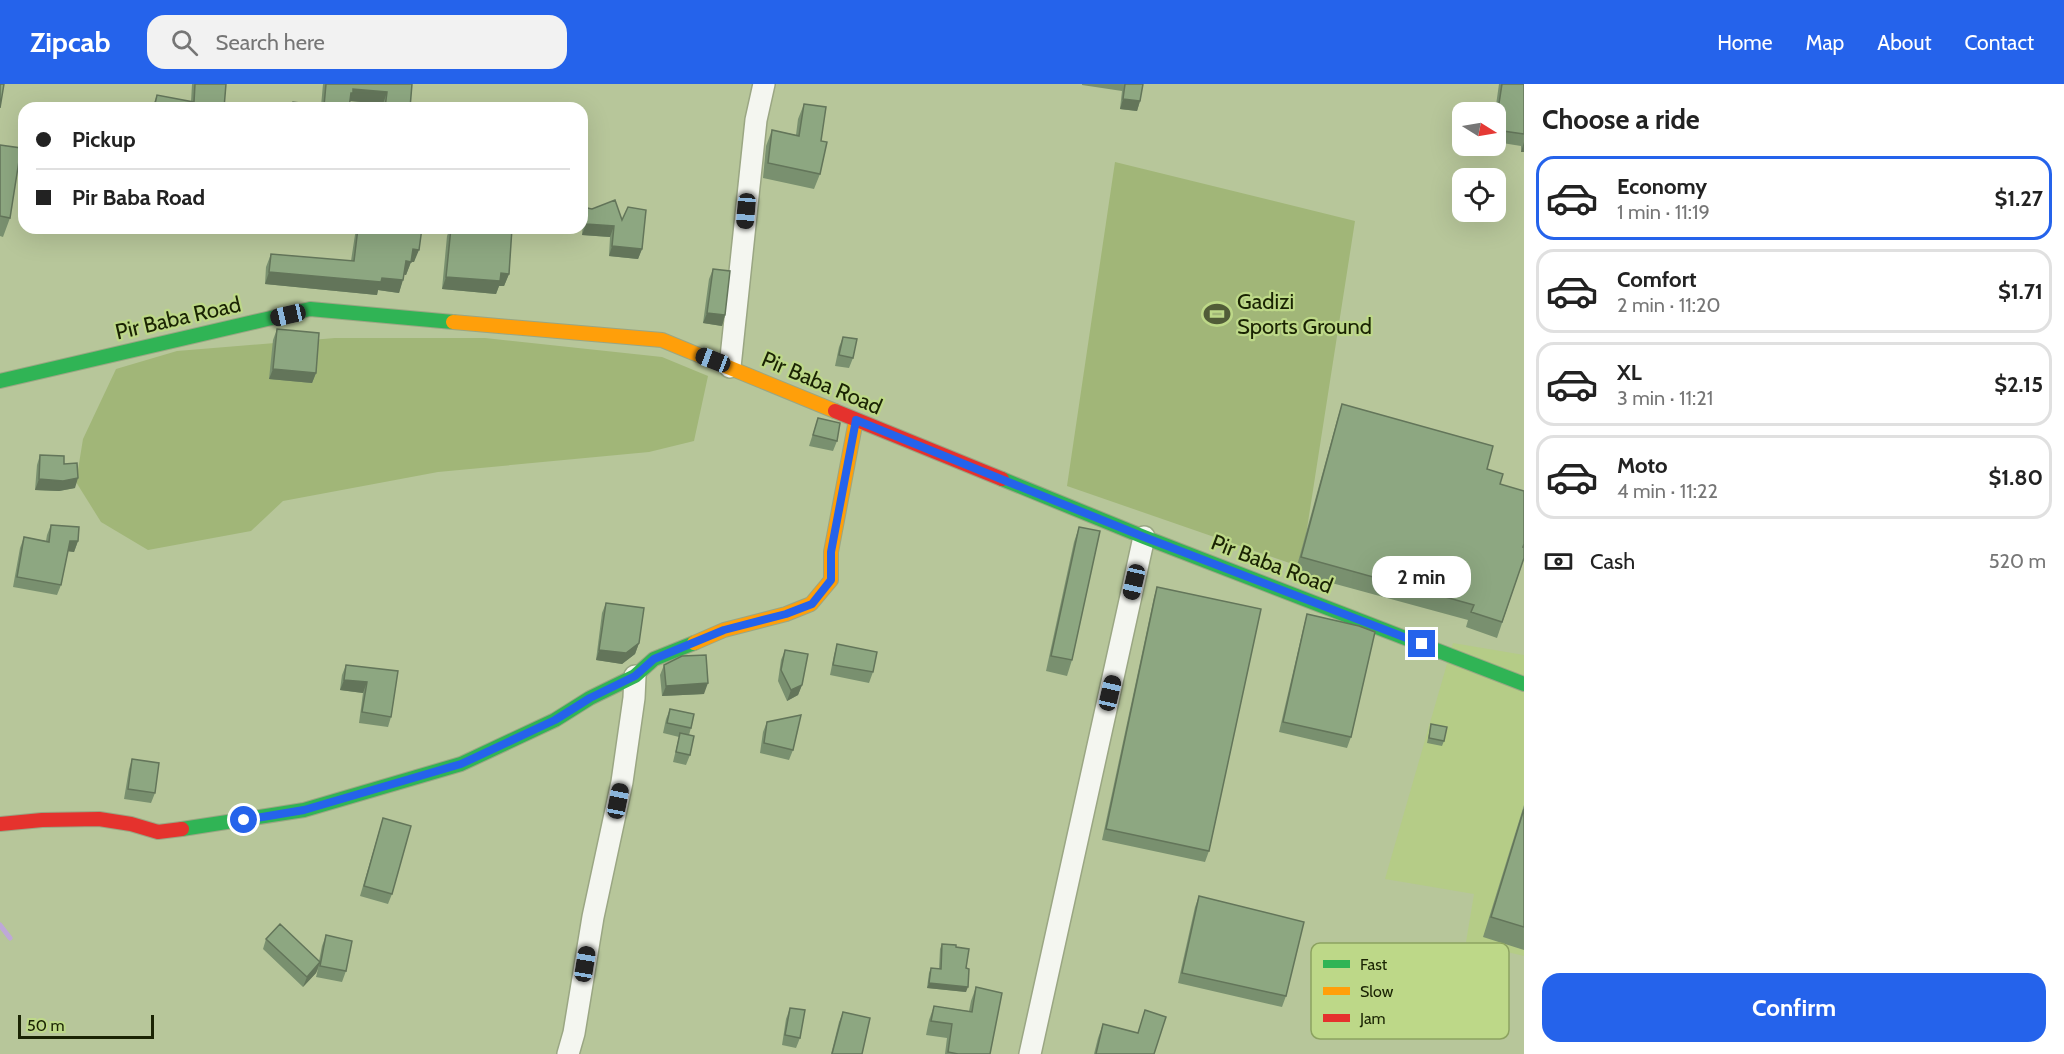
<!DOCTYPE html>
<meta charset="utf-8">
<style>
:root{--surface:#fff;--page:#f2f2f2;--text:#222;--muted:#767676;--line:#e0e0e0;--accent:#2563eb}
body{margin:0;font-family:Cabin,sans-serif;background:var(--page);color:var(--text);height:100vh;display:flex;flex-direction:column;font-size:22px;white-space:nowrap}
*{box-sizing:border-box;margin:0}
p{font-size:20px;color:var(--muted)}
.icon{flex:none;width:33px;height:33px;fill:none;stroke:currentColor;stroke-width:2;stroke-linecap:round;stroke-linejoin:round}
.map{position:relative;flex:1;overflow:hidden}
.side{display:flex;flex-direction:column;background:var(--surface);width:540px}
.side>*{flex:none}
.guide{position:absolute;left:18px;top:18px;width:570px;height:132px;border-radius:18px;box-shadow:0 6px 24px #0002;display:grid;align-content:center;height:132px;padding:0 18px;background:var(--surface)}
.needle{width:39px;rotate:101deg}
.buttons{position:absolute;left:1452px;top:18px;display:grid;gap:12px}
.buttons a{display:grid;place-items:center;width:54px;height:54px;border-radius:12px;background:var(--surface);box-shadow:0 6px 24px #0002;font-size:30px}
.scale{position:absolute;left:18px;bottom:15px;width:136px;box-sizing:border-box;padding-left:6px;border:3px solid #1a2303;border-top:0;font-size:16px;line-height:21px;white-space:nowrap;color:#1a2303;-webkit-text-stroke:4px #bdd888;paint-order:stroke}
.end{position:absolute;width:27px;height:27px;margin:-14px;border:8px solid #2563eb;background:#fff;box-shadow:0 0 0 3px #fff}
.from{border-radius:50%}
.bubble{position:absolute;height:42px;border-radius:18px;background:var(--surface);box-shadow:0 6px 24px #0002;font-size:20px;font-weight:700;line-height:42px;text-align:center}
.car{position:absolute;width:18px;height:36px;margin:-18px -9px;border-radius:8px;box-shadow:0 0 4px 2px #0007;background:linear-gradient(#222 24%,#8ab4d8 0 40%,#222 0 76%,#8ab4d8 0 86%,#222 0)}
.guide b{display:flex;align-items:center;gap:21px;height:57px;font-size:22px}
.guide b+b{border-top:2px solid var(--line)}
.guide i{width:15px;height:15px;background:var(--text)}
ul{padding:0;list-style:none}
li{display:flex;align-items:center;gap:18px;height:84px;margin:0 12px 9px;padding:0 6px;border:3px solid var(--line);border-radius:18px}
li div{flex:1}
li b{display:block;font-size:22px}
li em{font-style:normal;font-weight:700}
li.current{border-color:var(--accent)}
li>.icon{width:54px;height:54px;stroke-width:1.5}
h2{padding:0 18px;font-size:27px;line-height:72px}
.pay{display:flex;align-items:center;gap:15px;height:66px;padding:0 18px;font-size:22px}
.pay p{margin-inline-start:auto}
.cta{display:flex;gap:12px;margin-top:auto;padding:12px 18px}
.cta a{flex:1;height:69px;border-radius:18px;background:var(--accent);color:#fff;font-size:24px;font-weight:700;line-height:69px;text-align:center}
header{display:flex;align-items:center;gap:36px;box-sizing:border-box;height:84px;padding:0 30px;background:var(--accent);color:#fff}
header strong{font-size:28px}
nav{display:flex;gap:33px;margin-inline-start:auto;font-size:21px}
.search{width:420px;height:54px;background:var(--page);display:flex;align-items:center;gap:15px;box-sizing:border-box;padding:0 21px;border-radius:18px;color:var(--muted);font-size:22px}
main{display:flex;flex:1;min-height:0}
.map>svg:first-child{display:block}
.built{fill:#b5cc87}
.green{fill:#a1b678}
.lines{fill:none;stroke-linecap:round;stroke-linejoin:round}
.stream{stroke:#bea8d8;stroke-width:5}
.street-casing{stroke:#9aa683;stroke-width:24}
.fast-casing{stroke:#9aa683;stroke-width:16}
.slow-casing{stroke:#9aa683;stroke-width:16}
.jam-casing{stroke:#9aa683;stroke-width:16}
.street{stroke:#f4f6f0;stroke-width:21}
.fast{stroke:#30b455;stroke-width:14}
.slow{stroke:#ff9f0a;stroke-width:14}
.jam{stroke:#e5322d;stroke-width:14}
.wall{fill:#79906f}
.shaded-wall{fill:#63755a}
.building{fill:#8da781;stroke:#63755a;stroke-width:1.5}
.route{stroke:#2563eb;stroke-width:8}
.labels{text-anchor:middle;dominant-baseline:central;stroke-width:4.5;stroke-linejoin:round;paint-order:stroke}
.poi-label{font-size:22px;fill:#1a2303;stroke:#bdd888;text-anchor:start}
.street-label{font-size:22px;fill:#1a2303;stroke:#bdd888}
.key{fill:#bdd888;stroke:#8ca260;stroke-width:1.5}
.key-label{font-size:16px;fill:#1a2303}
</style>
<header>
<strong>Zipcab</strong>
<div class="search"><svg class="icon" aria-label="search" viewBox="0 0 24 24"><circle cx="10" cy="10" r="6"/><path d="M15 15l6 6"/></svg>Search here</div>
<nav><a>Home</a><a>Map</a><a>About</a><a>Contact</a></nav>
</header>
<main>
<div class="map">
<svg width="1524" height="970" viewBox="0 0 1524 970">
<rect width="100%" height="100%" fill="#b7c69a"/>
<path class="built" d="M 1453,559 L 1524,571 L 1524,872 L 1466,858 L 1474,810 L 1385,795 Z"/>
<path class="green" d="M 1115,78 L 1355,137 L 1301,483 L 1067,402 Z
M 335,254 L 485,254 L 662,273 L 708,292 L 694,357 L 649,368 L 438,388 L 283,417 L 251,447 L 148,466 L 101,438 L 76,398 L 83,355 L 116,285 L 177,267 Z"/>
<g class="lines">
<path class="stream" d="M 0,841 L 10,854"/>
<g class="street-casing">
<path id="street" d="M 730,283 L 756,36 L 764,0
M 568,970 L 574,949 L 593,833 L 622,698 L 634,614 L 635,592
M 1030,970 L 1144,453"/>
</g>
<g class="fast-casing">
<path id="fast" d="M 0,297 L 310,225 L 453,238
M 1002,395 L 1144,453 L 1524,600
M 182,745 L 304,726 L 461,680 L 555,636 L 590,614 L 635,592 L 654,575 L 694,559"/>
</g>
<g class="slow-casing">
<path id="slow" d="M 453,238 L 662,256 L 835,327
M 694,559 L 724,546 L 786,530 L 811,520 L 831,496 L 831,468 L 856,336"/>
</g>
<g class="jam-casing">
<path id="jam" d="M 835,327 L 1002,395
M 0,740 L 42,736 L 99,735 L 131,740 L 158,748 L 182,745"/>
</g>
<use href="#street" class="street"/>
<use href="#fast" class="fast"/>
<use href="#slow" class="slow"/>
<use href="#jam" class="jam"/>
</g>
<path class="wall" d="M 192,0 L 226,0 L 224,24 L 152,24 L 157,11 L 191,18 Z
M 323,0 L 412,0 L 410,24 L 382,24 L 383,20 L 350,17 L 349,24 L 291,24 L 293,18 L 321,22 Z
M 1082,0 L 1143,0 L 1140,17 L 1137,27 L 1120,25 L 1122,7 L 1082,1 Z
M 1499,0 L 1524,0 L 1524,68 L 1521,68 L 1521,62 L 1496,58 L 1496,28 L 1495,28 Z
M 804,20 L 821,57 L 820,90 L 814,105 L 763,94 L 766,62 L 772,46 L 796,51 L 798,35 Z
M 0,61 L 10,134 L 3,153 L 0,152 Z
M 587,124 L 622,136 L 642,165 L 638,175 L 609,172 L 610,153 L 582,151 L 583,135 Z
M 124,144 L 159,144 L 157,150 Z
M 356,144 L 422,144 L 414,178 L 411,178 L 406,191 L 404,190 L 399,209 L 378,206 L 377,211 L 265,200 L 266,183 L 271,170 L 351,177 Z
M 450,144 L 512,144 L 509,190 L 504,202 L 499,202 L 496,210 L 442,205 L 447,152 Z
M 713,185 L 725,231 L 722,242 L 703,239 L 709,195 Z
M 277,245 L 316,289 L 312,299 L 269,295 L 273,256 Z
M 843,253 L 853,274 L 849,284 L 835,282 L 839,263 Z
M 1342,320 L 1500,400 L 1523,463 L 1524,474 L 1497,554 L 1466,543 L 1468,536 L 1295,489 L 1337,336 Z
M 818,334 L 837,357 L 833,367 L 809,362 Z
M 40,371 L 64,380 L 75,404 L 59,407 L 35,406 L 37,381 Z
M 51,441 L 78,457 L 74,468 L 68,467 L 61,501 L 57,511 L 13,503 L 20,464 L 24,453 L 46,457 L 47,451 Z
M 1079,443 L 1072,576 L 1067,592 L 1046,587 L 1074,458 Z
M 1157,503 L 1209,767 L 1205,778 L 1102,756 L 1154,513 Z
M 606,519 L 639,559 L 635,570 L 622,580 L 596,576 L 602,529 Z
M 1307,530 L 1351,653 L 1347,664 L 1279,648 L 1304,541 Z
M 837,560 L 873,588 L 869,599 L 830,591 L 834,571 Z
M 785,566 L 802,601 L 798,611 L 787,617 L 778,597 L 781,576 Z
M 346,581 L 398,587 L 391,633 L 388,643 L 359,639 L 363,609 L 340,606 L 342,591 Z
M 664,581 L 704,610 L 662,612 L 660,591 Z
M 670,625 L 691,644 L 689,651 L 690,671 L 686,681 L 673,678 L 679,653 L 663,649 L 666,635 Z
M 767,638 L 793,666 L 789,676 L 760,669 L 763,648 Z
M 1431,640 L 1444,657 L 1442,662 L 1427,659 Z
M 132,675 L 155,709 L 151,719 L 124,715 L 129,685 Z
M 1524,721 L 1524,866 L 1483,853 Z
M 383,734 L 392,810 L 388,820 L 360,812 Z
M 1199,812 L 1286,912 L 1282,923 L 1178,899 L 1195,823 Z
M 326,851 L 346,887 L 342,898 L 316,893 L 318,885 L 316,889 L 303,903 L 263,865 L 266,855 L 319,877 L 322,862 Z
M 942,860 L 956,863 L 966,884 L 966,908 L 927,904 L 929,889 L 931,884 L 939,885 L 940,865 Z
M 976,903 L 990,970 L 945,970 L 947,954 L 926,951 L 929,936 L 934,922 L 969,927 L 971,917 Z
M 790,924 L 800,954 L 796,964 L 782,961 L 786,935 Z
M 843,928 L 862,970 L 831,970 L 839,938 Z
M 1103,940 L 1154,970 L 1094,970 L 1098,954 Z"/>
<path class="shaded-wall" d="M 353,5 L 387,8 L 383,20 L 350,17 L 346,22 Z
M 1123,15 L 1140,17 L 1137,27 L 1120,25 Z
M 1524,58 L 1524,68 L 1521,68 Z
M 586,140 L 614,142 L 610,153 L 582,151 Z
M 98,144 L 120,144 L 119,147 Z
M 612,162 L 642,165 L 638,175 L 609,172 Z
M 413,165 L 419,166 L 414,178 L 408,178 Z
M 406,177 L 411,178 L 406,191 L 401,190 Z
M 269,188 L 382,194 L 403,196 L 399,209 L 378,206 L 377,211 L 265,200 Z
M 501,189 L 509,190 L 504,202 L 499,202 L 496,210 L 442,205 L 446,193 Z
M 707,229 L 725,231 L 722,242 L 703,239 Z
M 273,285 L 316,289 L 312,299 L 269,295 Z
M 78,394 L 75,404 L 59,407 L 35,406 L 39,395 Z
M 70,457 L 78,457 L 74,468 L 66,467 Z
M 639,559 L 635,570 L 622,580 L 596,576 L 599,566 Z
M 344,596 L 367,598 L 363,609 L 340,606 Z
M 708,599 L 704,610 L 662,612 L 666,602 Z
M 802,601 L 798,611 L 787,617 L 791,606 Z
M 320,878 L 316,889 L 303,903 L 307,893 Z
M 929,899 L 968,903 L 966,908 L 927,904 Z"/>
<path class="building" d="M 0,0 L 4,0 L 0,24 Z
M 195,0 L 226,0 L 224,24 L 154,24 L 157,11 L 194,18 Z
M 326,0 L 412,0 L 410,24 L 385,24 L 387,8 L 353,5 L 353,9 L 351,9 L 349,24 L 292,24 L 293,18 L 324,22 Z
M 1125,0 L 1143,0 L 1140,17 L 1123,15 Z
M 1502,0 L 1524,0 L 1524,50 L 1496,46 L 1496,39 Z
M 804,20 L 826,23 L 821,57 L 827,58 L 820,90 L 768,79 L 772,46 L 799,52 Z
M 0,61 L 21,64 L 10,134 L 0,132 Z
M 615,116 L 622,136 L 628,123 L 646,126 L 642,165 L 612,162 L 614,142 L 586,140 L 587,124 L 592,125 Z
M 358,144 L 422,144 L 419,166 L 413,165 L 411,178 L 406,177 L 403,196 L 382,194 L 381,198 L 269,188 L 271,170 L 354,177 Z
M 451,144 L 512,144 L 509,190 L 501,189 L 500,197 L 446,193 Z
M 713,185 L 730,187 L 725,231 L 707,229 Z
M 277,245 L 319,249 L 316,289 L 273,285 Z
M 843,253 L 857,255 L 853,274 L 839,271 Z
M 1342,320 L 1493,362 L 1487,385 L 1503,390 L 1500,400 L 1524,407 L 1524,460 L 1523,463 L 1524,463 L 1524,474 L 1502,538 L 1471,528 L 1474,521 L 1301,473 Z
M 818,334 L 840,339 L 837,357 L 813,351 Z
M 40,371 L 64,372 L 64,380 L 77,379 L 78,394 L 63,397 L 39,395 Z
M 51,441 L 79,443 L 78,457 L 70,457 L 61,501 L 17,493 L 24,453 L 49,458 Z
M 1079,443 L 1100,447 L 1072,576 L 1051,572 Z
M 1157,503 L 1261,525 L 1209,767 L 1106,745 Z
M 606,519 L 644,524 L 639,559 L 626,569 L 599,566 Z
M 1307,530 L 1359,542 L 1375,548 L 1351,653 L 1283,638 Z
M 837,560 L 877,568 L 873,588 L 833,581 Z
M 785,566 L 808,570 L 802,601 L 791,606 L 781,586 Z
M 706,571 L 708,599 L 666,602 L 664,581 L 682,572 Z
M 346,581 L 398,587 L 391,633 L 362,628 L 367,598 L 344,596 Z
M 670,625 L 694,630 L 691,644 L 667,639 Z
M 801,631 L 793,666 L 764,659 L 767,638 Z
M 1431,640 L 1447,643 L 1444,657 L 1429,654 Z
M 680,649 L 694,652 L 690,671 L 676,668 Z
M 132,675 L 159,679 L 155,709 L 128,705 Z
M 1524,725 L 1524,843 L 1491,833 Z
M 383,734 L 411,742 L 392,810 L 364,802 Z
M 1199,812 L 1304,838 L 1286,912 L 1182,889 Z
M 280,840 L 320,878 L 307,893 L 266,855 Z
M 326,851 L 352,857 L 346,887 L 320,882 Z
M 942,860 L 956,861 L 956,863 L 969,865 L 966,884 L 969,885 L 968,903 L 929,899 L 931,884 L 941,885 Z
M 976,903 L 1002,909 L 990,970 L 958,970 L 948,968 L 952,940 L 931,937 L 934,922 L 972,928 Z
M 790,924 L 805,926 L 800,954 L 785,951 Z
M 1145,926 L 1166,933 L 1154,970 L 1096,970 L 1103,940 L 1138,949 Z
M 843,928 L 870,934 L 862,970 L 832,970 Z"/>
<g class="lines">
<path class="route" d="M 244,736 L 304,726 L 461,680 L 555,636 L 590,614 L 635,592 L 654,575 L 724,546 L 786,530 L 812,520 L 831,496 L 831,468 L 856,336 L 1144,453 L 1422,560"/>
</g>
<defs>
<g id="stadium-bare" transform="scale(2.07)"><path d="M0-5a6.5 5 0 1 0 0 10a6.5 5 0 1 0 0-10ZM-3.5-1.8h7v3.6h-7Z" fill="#515c38" stroke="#bdd888" stroke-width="2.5" paint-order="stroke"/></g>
</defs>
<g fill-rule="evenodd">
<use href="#stadium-bare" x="1217" y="230"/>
</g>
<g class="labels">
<g class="poi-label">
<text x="1237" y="217">Gadizi<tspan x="1237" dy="25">Sports Ground</tspan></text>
</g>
<g class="street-label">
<text transform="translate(178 234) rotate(-13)">Pir Baba Road</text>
<text transform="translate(822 299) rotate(23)">Pir Baba Road</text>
<text transform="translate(1272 480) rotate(21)">Pir Baba Road</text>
</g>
</g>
<rect x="1311" y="859" width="198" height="96" rx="9" class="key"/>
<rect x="1323" y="876" width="27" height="8" fill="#30b455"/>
<rect x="1323" y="903" width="27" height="8" fill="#ff9f0a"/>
<rect x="1323" y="930" width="27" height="8" fill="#e5322d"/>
<g class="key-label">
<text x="1360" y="886">Fast</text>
<text x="1360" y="913">Slow</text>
<text x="1360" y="940">Jam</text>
</g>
</svg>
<div class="buttons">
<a><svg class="needle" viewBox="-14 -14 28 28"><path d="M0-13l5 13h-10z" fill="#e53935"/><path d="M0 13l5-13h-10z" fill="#767676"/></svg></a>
<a><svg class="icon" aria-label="locate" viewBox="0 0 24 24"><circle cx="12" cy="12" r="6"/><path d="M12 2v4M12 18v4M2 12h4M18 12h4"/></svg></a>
</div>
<div class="scale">50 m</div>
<i class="end from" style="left:244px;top:736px"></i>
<i class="end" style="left:1422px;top:560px"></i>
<div class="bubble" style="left:1372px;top:472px;width:99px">2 min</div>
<i class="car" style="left:746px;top:127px;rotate:185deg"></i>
<i class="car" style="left:288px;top:231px;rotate:257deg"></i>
<i class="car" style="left:713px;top:276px;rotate:291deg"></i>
<i class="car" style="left:1134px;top:498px;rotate:193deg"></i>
<i class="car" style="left:1110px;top:609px;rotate:13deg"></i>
<i class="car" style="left:618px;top:717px;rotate:11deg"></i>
<i class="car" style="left:585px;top:880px;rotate:9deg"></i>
<div class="guide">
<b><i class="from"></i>Pickup</b>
<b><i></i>Pir Baba Road</b>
</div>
</div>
<section class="side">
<h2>Choose a ride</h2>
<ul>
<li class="current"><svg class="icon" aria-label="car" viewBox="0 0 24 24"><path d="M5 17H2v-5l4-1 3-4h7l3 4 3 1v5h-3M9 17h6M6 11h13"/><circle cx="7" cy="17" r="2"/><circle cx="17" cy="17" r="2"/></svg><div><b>Economy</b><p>1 min · 11:19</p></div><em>$1.27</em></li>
<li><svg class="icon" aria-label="car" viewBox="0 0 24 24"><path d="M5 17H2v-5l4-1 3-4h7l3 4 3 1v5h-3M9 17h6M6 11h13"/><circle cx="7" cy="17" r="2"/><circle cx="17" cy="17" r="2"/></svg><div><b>Comfort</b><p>2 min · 11:20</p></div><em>$1.71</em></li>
<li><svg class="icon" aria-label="car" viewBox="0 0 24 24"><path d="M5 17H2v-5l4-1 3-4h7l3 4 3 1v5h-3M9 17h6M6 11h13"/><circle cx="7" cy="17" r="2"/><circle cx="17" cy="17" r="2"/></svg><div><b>XL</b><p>3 min · 11:21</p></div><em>$2.15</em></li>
<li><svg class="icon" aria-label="car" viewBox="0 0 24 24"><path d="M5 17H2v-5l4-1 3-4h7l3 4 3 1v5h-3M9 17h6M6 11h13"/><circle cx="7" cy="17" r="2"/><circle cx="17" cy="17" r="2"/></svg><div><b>Moto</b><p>4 min · 11:22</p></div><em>$1.80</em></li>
</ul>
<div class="pay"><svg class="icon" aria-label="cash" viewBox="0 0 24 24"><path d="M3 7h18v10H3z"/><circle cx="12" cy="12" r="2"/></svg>Cash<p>520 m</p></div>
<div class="cta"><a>Confirm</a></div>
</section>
</main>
